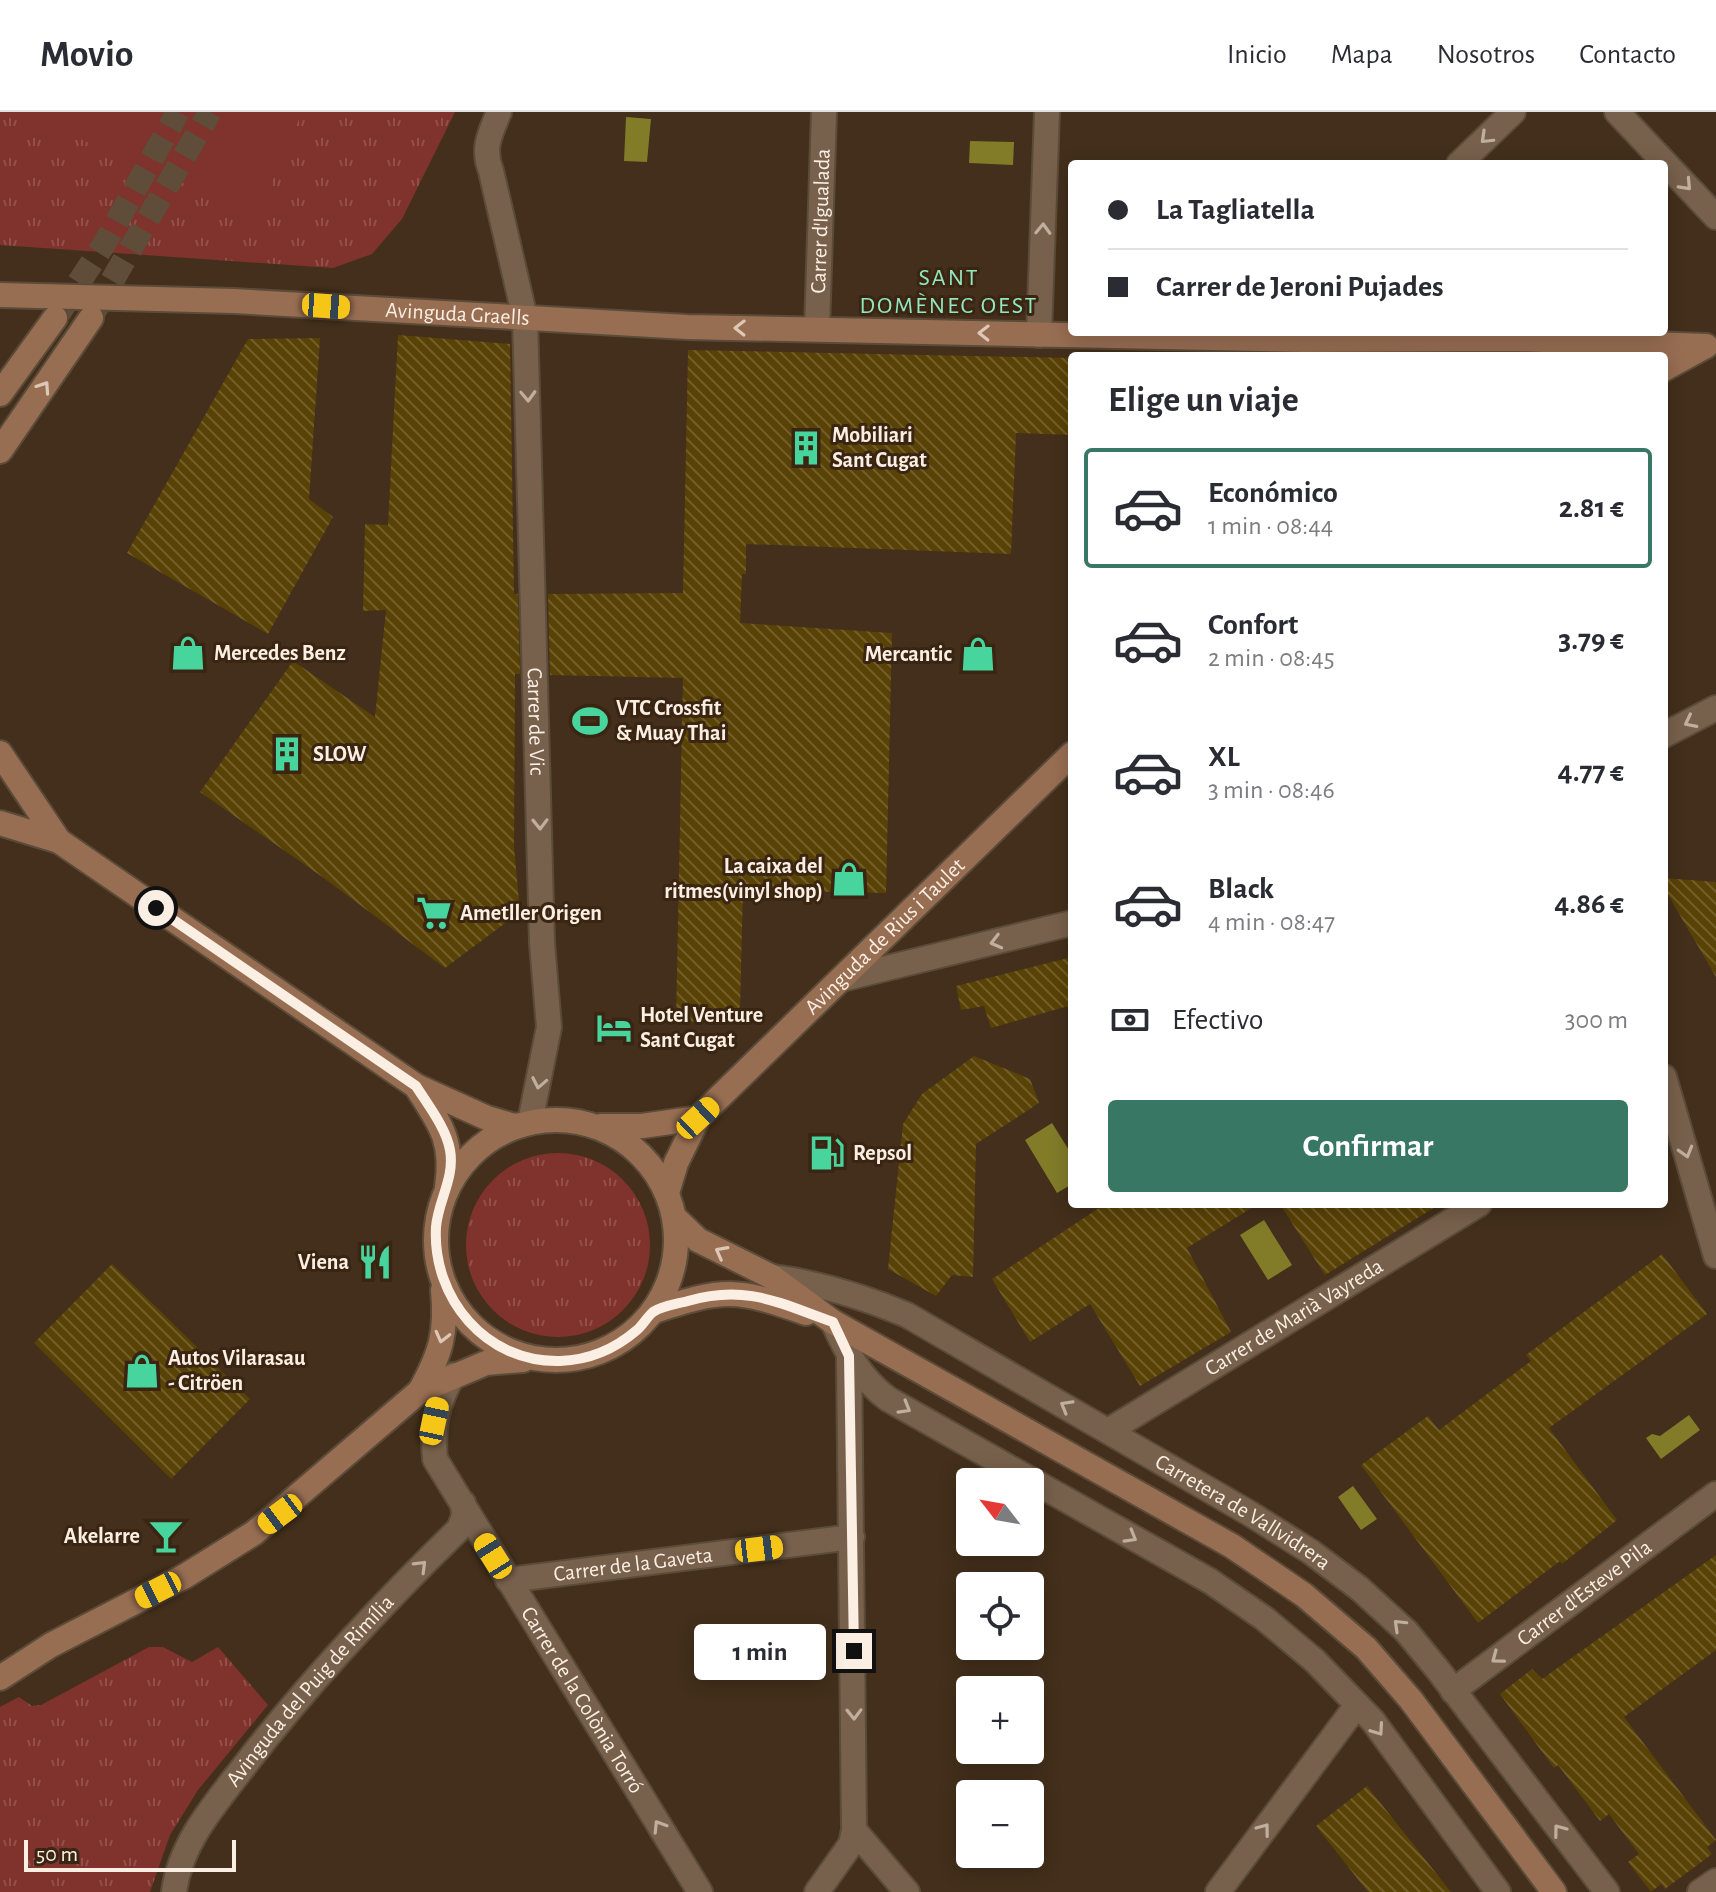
<!DOCTYPE html>
<html lang="es">
<meta charset="utf-8">
<style>
:root{--surface:#fff;--page:#f2f2f3;--text:#2b2b33;--muted:#7c7c81;--line:#e1e1e2;--accent:#387763}
body{margin:0;font-family:"Alegreya Sans",sans-serif;background:var(--page);color:var(--text);height:100vh;display:flex;flex-direction:column;font-size:30px;white-space:nowrap}
*{box-sizing:border-box;margin:0}
p{font-size:26px;color:var(--muted)}
.icon{flex:none;width:44px;height:44px;fill:none;stroke:currentColor;stroke-width:2;stroke-linecap:round;stroke-linejoin:round}
.map{position:relative;flex:1;overflow:hidden}
.drawer{position:absolute;left:1068px;top:240px;width:600px;height:856px;display:flex;flex-direction:column;background:var(--surface);border-radius:8px;box-shadow:0 4px 20px #0003}
.drawer>*{flex:none}
.banner{position:absolute;left:1068px;top:48px;width:600px;height:176px;border-radius:8px;box-shadow:0 4px 20px #0003;display:grid;align-content:center;height:176px;padding:0 40px;background:var(--surface)}
.needle{width:52px;rotate:301deg}
.tools{position:absolute;left:956px;top:1356px;display:grid;gap:16px}
.tools a{display:grid;place-items:center;width:88px;height:88px;border-radius:8px;background:var(--surface);box-shadow:0 4px 20px #0003;font-size:40px}
.scale{position:absolute;left:24px;bottom:20px;width:212px;box-sizing:border-box;padding-left:8px;border:4px solid #fbeee2;border-top:0;font-size:22px;line-height:28px;white-space:nowrap;color:#fbeee2;-webkit-text-stroke:6px #392512;paint-order:stroke}
.end{position:absolute;width:36px;height:36px;margin:-18px;border:10px solid #fbeee2;background:#111;box-shadow:0 0 0 4px #111}
.from{border-radius:50%}
.bubble{position:absolute;height:56px;border-radius:8px;background:var(--surface);box-shadow:0 4px 20px #0003;font-size:26px;font-weight:700;line-height:56px;text-align:center}
.car{position:absolute;width:24px;height:48px;margin:-24px -12px;border-radius:10px;box-shadow:0 0 6px 2px #0007;background:linear-gradient(#f5c518 24%,#345 0 40%,#f5c518 0 76%,#345 0 86%,#f5c518 0)}
.banner b{display:flex;align-items:center;gap:28px;height:76px;font-size:30px}
.banner b+b{border-top:2px solid var(--line)}
.banner i{width:20px;height:20px;background:var(--text)}
ul{padding:0;list-style:none}
li{display:flex;align-items:center;gap:24px;height:120px;margin:0 16px 12px;padding:0 24px;border:4px solid transparent;border-radius:8px}
li div{flex:1}
li b{display:block;font-size:30px}
li em{font-style:normal;font-weight:700}
li.selected{border-color:var(--accent)}
li>.icon{width:72px;height:72px;stroke-width:1.5}
h2{padding:0 40px;font-size:36px;line-height:96px}
.pay{display:flex;align-items:center;gap:20px;height:88px;padding:0 40px;font-size:30px}
.pay p{margin-inline-start:auto}
.action{display:flex;gap:16px;margin-top:auto;padding:16px 40px}
.action a{flex:1;height:92px;border-radius:8px;background:var(--accent);color:#fff;font-size:32px;font-weight:700;line-height:92px;text-align:center}
header{display:flex;align-items:center;gap:48px;box-sizing:border-box;height:112px;padding:0 40px;background:var(--surface);border-bottom:2px solid var(--line)}
header strong{font-size:38px}
nav{display:flex;gap:44px;margin-inline-start:auto;font-size:28px}
.map>svg:first-child{display:block}
.grass{fill:url(#grass-tufts)}
.garden{fill:#80322d}
.water{fill:#827c29}
.building{fill:url(#building-back-hatch)}
.lines{fill:none;stroke-linecap:round;stroke-linejoin:round}
.secondary-tunnel{stroke:#5f4c39;stroke-width:24;stroke-dasharray:24 12;stroke-linecap:butt}
.street-casing{stroke:#5b4b39;stroke-width:28}
.secondary-casing{stroke:#5b4b39;stroke-width:28}
.street{stroke:#78614c;stroke-width:24}
.secondary{stroke:#986e53;stroke-width:24}
.oneway{stroke:#c0af9e}
.oneway2{stroke:#ddc8b7}
.route{stroke:#fbeee2;stroke-width:10}
.labels{text-anchor:middle;dominant-baseline:central;stroke-width:6;stroke-linejoin:round;paint-order:stroke}
.street-label{font-size:22px;fill:#fbeee2;stroke:#392512}
.poi-label{font-size:22px;font-weight:bold;fill:#fbeee2;stroke:#392512;text-anchor:start}
.neighbourhood-label{font-size:24px;letter-spacing:2px;fill:#92e7bf;stroke:#392512}
</style>
<header>
<strong>Movio</strong>
<nav><a>Inicio</a><a>Mapa</a><a>Nosotros</a><a>Contacto</a></nav>
</header>
<div class="map">
<svg width="1716" height="1780" viewBox="0 0 1716 1780">
<defs>
<pattern id="grass-tufts" width="24" height="20" patternUnits="userSpaceOnUse" patternTransform="scale(2)"><rect width="24" height="20" fill="#80322d"/><path d="M3 7l-1-3M5 7V3M7 7l1-3M15 17l-1-3M17 17v-4M19 17l1-3" fill="none" stroke="#93504b"/></pattern>
<pattern id="building-back-hatch" width="6" height="6" patternUnits="userSpaceOnUse" patternTransform="scale(2)"><rect width="6" height="6" fill="#594205"/><path d="M-1 5l2 2M0 0l6 6M5-1l2 2" fill="none" stroke="#725e29"/></pattern>
</defs>
<rect width="100%" height="100%" fill="#432f1b"/>
<path class="grass" d="M 0,0 L 455,0 L 402,107 L 372,142 L 333,156 L 0,133 Z
M466 1133a92 92 0 1 1 184 0a92 92 0 1 1-184 0Z
M 149,1535 L 163,1535 L 192,1550 L 218,1535 L 268,1593 L 198,1678 L 170,1723 L 150,1780 L 0,1780 L 0,1595 L 19,1585 L 32,1594 L 41,1593 Z"/>
<path class="garden" d="M 17,0 L 302,0 L 258,103 Z"/>
<path class="water" d="M 626,5 L 651,7 L 647,50 L 624,49 Z
M 970,29 L 1014,30 L 1013,53 L 969,51 Z
M 1052,1011 L 1072,1043 L 1072,1072 L 1057,1081 L 1025,1028 Z
M 1264,1108 L 1292,1153 L 1268,1168 L 1240,1123 Z
M 1689,1303 L 1700,1318 L 1661,1347 L 1646,1326 L 1652,1322 L 1660,1324 Z
M 1353,1374 L 1377,1407 L 1361,1418 L 1338,1385 Z"/>
<path class="building" d="M 398,223 L 510,232 L 514,482 L 518,482 L 520,562 L 515,562 L 514,735 L 520,800 L 445,856 L 321,764 L 200,680 L 293,549 L 375,605 L 386,498 L 363,499 L 365,412 L 388,413 Z
M 320,226 L 309,387 L 333,405 L 268,522 L 127,441 L 248,227 Z
M 688,238 L 1072,246 L 1072,323 L 1016,321 L 1011,442 L 746,432 L 746,462 L 742,462 L 740,511 L 892,521 L 886,781 L 743,778 L 740,895 L 714,912 L 676,908 L 683,566 L 550,563 L 548,482 L 683,481 Z
M 1664,766 L 1716,770 L 1716,865 L 1664,776 Z
M 1072,845 L 1072,893 L 991,916 L 984,894 L 961,898 L 956,874 Z
M 974,944 L 1030,967 L 1039,991 L 976,1032 L 973,1165 L 952,1163 L 936,1184 L 888,1157 L 903,1012 L 922,982 Z
M 1105,1092 L 1258,1092 L 1187,1136 L 1231,1220 L 1140,1274 L 1090,1192 L 1030,1230 L 992,1167 Z
M 1280,1092 L 1440,1092 L 1325,1163 Z
M 1662,1142 L 1707,1202 L 1549,1316 L 1617,1408 L 1562,1452 L 1560,1449 L 1478,1511 L 1361,1353 L 1428,1304 L 1439,1318 L 1531,1249 L 1526,1243 Z
M 112,1152 L 250,1287 L 171,1367 L 34,1231 Z
M 1716,1443 L 1716,1538 L 1624,1605 L 1716,1728 L 1707,1735 L 1712,1742 L 1665,1777 L 1661,1772 L 1651,1780 L 1628,1750 L 1639,1742 L 1609,1702 L 1600,1709 L 1558,1653 L 1554,1656 L 1500,1582 L 1532,1557 L 1542,1567 Z
M 1367,1674 L 1451,1780 L 1368,1780 L 1316,1714 Z"/>
<g class="lines">
<path class="secondary-tunnel" d="M 94,200 L 210,0
M 59,201 L 106,129 L 178,0"/>
<g class="street-casing">
<g id="street">
<path id="s1" d="M 499,0 C 490,22 482,36 491,59 L 525,206 L 542,831 L 549,915 L 530,1010"/>
<path d="M 1617,0 L 1716,105"/>
<path d="M 1459,52 L 1513,0"/>
<path id="s2" d="M 817,217 L 824,0"/>
<path d="M 1039,223 L 1047,0"/>
<path d="M 1664,623 L 1716,596"/>
<path d="M 842,867 L 1072,811"/>
<path d="M 1664,965 L 1716,1144"/>
<path id="s3" d="M 772,1165 C 819,1171 864,1185 907,1203 L 1249,1401 L 1311,1440 L 1360,1477 L 1406,1519 L 1438,1558 L 1607,1780"/>
<path d="M 833,1210 C 847,1241 861,1267 888,1287 L 1210,1469 L 1265,1507 L 1315,1549 L 1373,1609 L 1498,1780"/>
<path id="s4" d="M 453,1263 C 437,1292 432,1314 435,1347 L 700,1780"/>
<path id="s5" d="M 1108,1319 L 1479,1092"/>
<path id="s6" d="M 508,1468 L 852,1425"/>
<path id="s7" d="M 1453,1579 L 1716,1382"/>
<path d="M 854,1718 L 907,1780"/>
<path id="s8" d="M 174,1780 C 180,1731 215,1692 245,1653 C 310,1569 382,1492 459,1417 L 464,1404 L 463,1391"/>
<path d="M 817,1780 L 851,1732 L 854,1718 L 849,1244"/>
<path d="M 1218,1780 L 1357,1593"/>
<path d="M 1700,1780 L 1716,1769"/>
</g>
</g>
<g class="secondary-casing">
<g id="secondary">
<path id="s9" d="M 0,183 L 234,189 L 687,215 L 1303,228 L 1516,227 L 1706,234"/>
<path d="M 1664,257 L 1704,235"/>
<path d="M 0,282 L 55,206"/>
<path d="M 0,339 L 91,206"/>
<path d="M 0,641 L 59,729"/>
<path d="M 0,711 L 59,729 L 416,974 L 487,1006 L 514,1014 L 522,1013"/>
<path d="M 416,974 C 440,1012 454,1028 447,1075"/>
<circle cx="556" cy="1128" r="120"/>
<path d="M 601,1014 L 642,1014 L 698,1006"/>
<path id="s10" d="M 667,1081 L 676,1051 L 698,1006 L 1072,642"/>
<path d="M 676,1107 L 698,1128 L 772,1165 L 833,1210 L 1232,1434 L 1304,1483 L 1366,1536 L 1411,1588 L 1554,1780"/>
<path d="M 654,1199 C 725,1176 735,1176 806,1201"/>
<path d="M 420,1279 C 441,1241 447,1221 443,1178"/>
<path d="M 0,1566 L 51,1533 L 185,1464 L 254,1421 L 420,1279 L 486,1251 L 523,1248"/>
</g>
</g>
<use href="#street" class="street"/>
<use href="#secondary" class="secondary"/>
</g>
<defs><path id="oneway-chevron" d="M-2-3.5L2.5 0L-2 3.5" fill="none" stroke-width="1.6" stroke-linecap="round" stroke-linejoin="round" transform="scale(2)"/></defs>
<g class="oneway">
<use href="#oneway-chevron" transform="translate(1486 26) rotate(136)"/>
<use href="#oneway-chevron" transform="translate(1686 73) rotate(47)"/>
<use href="#oneway-chevron" transform="translate(1043 117) rotate(-88)"/>
<use href="#oneway-chevron" transform="translate(528 284) rotate(88)"/>
<use href="#oneway-chevron" transform="translate(1690 610) rotate(153)"/>
<use href="#oneway-chevron" transform="translate(540 712) rotate(89)"/>
<use href="#oneway-chevron" transform="translate(996 830) rotate(166)"/>
<use href="#oneway-chevron" transform="translate(539 971) rotate(101)"/>
<use href="#oneway-chevron" transform="translate(1686 1040) rotate(74)"/>
<use href="#oneway-chevron" transform="translate(1066 1294) rotate(-150)"/>
<use href="#oneway-chevron" transform="translate(905 1296) rotate(30)"/>
<use href="#oneway-chevron" transform="translate(1131 1425) rotate(30)"/>
<use href="#oneway-chevron" transform="translate(421 1454) rotate(-45)"/>
<use href="#oneway-chevron" transform="translate(1399 1513) rotate(-136)"/>
<use href="#oneway-chevron" transform="translate(1497 1546) rotate(143)"/>
<use href="#oneway-chevron" transform="translate(854 1602) rotate(89)"/>
<use href="#oneway-chevron" transform="translate(1378 1618) rotate(55)"/>
<use href="#oneway-chevron" transform="translate(659 1714) rotate(-122)"/>
<use href="#oneway-chevron" transform="translate(1264 1717) rotate(-53)"/>
<use href="#oneway-chevron" transform="translate(1559 1718) rotate(-127)"/>
</g>
<g class="oneway2">
<use href="#oneway-chevron" transform="translate(740 216) rotate(-179)"/>
<use href="#oneway-chevron" transform="translate(984 221) rotate(-179)"/>
<use href="#oneway-chevron" transform="translate(44 275) rotate(-56)"/>
<use href="#oneway-chevron" transform="translate(721 1140) rotate(-152)"/>
<use href="#oneway-chevron" transform="translate(442 1225) rotate(104)"/>
</g>
<g class="lines">
<path class="route" d="M 156,796 L 416,974 C 428,993 446,1016 450,1038 C 455,1066 438,1089 436,1115 C 432,1186 486,1251 560,1249 C 589,1248 615,1237 637,1218 C 643,1213 647,1205 653,1200 C 662,1194 677,1192 688,1189 C 746,1172 779,1191 833,1210 L 849,1244 L 854,1539"/>
</g>
<defs>
<g id="building-bare" transform="scale(2.76)"><path d="M-4-6H4V6H1V3H-1V6H-4ZM-2.5-4.3h1.7v1.8h-1.7ZM.8-4.3h1.7v1.8H.8ZM-2.5-1h1.7V.8h-1.7ZM.8-1h1.7V.8H.8Z" fill="#47d49d" stroke="#392512" stroke-width="2.5" paint-order="stroke"/></g>
<g id="shop-bare" transform="scale(2.76)"><path d="M-5-2.5h2.3a2.7 3.5 0 0 1 5.4 0H5L5.5 6h-11ZM-1.5-2.5h3a1.5 2.3 0 0 0-3 0Z" fill="#47d49d" stroke="#392512" stroke-width="2.5" paint-order="stroke"/></g>
<g id="stadium-bare" transform="scale(2.76)"><path d="M0-5a6.5 5 0 1 0 0 10a6.5 5 0 1 0 0-10ZM-3.5-1.8h7v3.6h-7Z" fill="#47d49d" stroke="#392512" stroke-width="2.5" paint-order="stroke"/></g>
<g id="supermarket-bare" transform="scale(2.76)"><path d="M-6-5.5h2.5l.6 2H6L4.5 2H-2.5L-4.4-4H-6ZM-1.5 3.2a1.3 1.3 0 1 0 .1 0ZM3 3.2a1.3 1.3 0 1 0 .1 0Z" fill="#47d49d" stroke="#392512" stroke-width="2.5" paint-order="stroke"/></g>
<g id="hotel-bare" transform="scale(2.76)"><path d="M-6-4.5h1.5V1H6V5H4.5V3h-9V5H-6ZM-4 0a1.8 1.8 0 1 1 3.6 0ZM.5 0V-2.5h3Q6-2.5 6 0Z" fill="#47d49d" stroke="#392512" stroke-width="2.5" paint-order="stroke"/></g>
<g id="fuel-bare" transform="scale(2.76)"><path d="M-5.5-6h7V0h2V4h1.3V-2.5L3-4.5l.8-.8L6-3V5H2.5V1h-1V6h-7ZM-4.2-4.7v3.2H.2V-4.7Z" fill="#47d49d" stroke="#392512" stroke-width="2.5" paint-order="stroke"/></g>
<g id="restaurant-bare" transform="scale(2.76)"><path d="M-5-6h1v4h1v-4h1v4h1v-4h1v5L-1.5 .5V6h-2V.5L-5-1ZM5-6V6H3V1.5H1.5Q1.5-4 5-6Z" fill="#47d49d" stroke="#392512" stroke-width="2.5" paint-order="stroke"/></g>
<g id="bar-bare" transform="scale(2.76)"><path d="M-6-5H6L.8 .8V4.5H3.5V6h-7V4.5H-.8V.8Z" fill="#47d49d" stroke="#392512" stroke-width="2.5" paint-order="stroke"/></g>
</defs>
<g fill-rule="evenodd">
<use href="#building-bare" x="806" y="336"/>
<use href="#shop-bare" x="188" y="541"/>
<use href="#shop-bare" x="978" y="542"/>
<use href="#stadium-bare" x="590" y="609"/>
<use href="#building-bare" x="287" y="642"/>
<use href="#shop-bare" x="849" y="767"/>
<use href="#supermarket-bare" x="434" y="801"/>
<use href="#hotel-bare" x="614" y="916"/>
<use href="#fuel-bare" x="827" y="1041"/>
<use href="#restaurant-bare" x="375" y="1150"/>
<use href="#shop-bare" x="142" y="1259"/>
<use href="#bar-bare" x="166" y="1424"/>
</g>
<g class="labels">
<g class="street-label">
<text stroke="none"><textPath href="#s2" startOffset="108">Carrer d'Igualada</textPath></text>
<text stroke="none"><textPath href="#s9" startOffset="458">Avinguda Graells</textPath></text>
<text stroke="none"><textPath href="#s1" startOffset="616">Carrer de Vic</textPath></text>
<text stroke="none"><textPath href="#s10" startOffset="342">Avinguda de Rius i Taulet</textPath></text>
<text stroke="none"><textPath href="#s5" startOffset="218">Carrer de Marià Vayreda</textPath></text>
<text stroke="none"><textPath href="#s3" startOffset="530">Carretera de Vallvidrera</textPath></text>
<text stroke="none"><textPath href="#s6" startOffset="126">Carrer de la Gaveta</textPath></text>
<text stroke="none"><textPath href="#s7" startOffset="164">Carrer d'Esteve Pila</textPath></text>
<text stroke="none"><textPath href="#s8" startOffset="246">Avinguda del Puig de Rimília</textPath></text>
<text stroke="none"><textPath href="#s4" startOffset="370">Carrer de la Colònia Torró</textPath></text>
</g>
<g class="poi-label">
<text x="832" y="323">Mobiliari<tspan x="832" dy="25">Sant Cugat</tspan></text>
<text x="214" y="541">Mercedes Benz</text>
<text x="952" y="542" text-anchor="end">Mercantic</text>
<text x="616" y="596">VTC Crossfit<tspan x="616" dy="25">&amp; Muay Thai</tspan></text>
<text x="313" y="642">SLOW</text>
<text x="823" y="754" text-anchor="end">La caixa del<tspan x="823" dy="25">ritmes(vinyl shop)</tspan></text>
<text x="460" y="801">Ametller Origen</text>
<text x="640" y="903">Hotel Venture<tspan x="640" dy="25">Sant Cugat</tspan></text>
<text x="853" y="1041">Repsol</text>
<text x="349" y="1150" text-anchor="end">Viena</text>
<text x="168" y="1246">Autos Vilarasau<tspan x="168" dy="25">- Citröen</tspan></text>
<text x="140" y="1424" text-anchor="end">Akelarre</text>
</g>
<g class="neighbourhood-label">
<text x="949" y="166">SANT<tspan x="949" dy="28">DOMÈNEC OEST</tspan></text>
</g>
</g>
</svg>
<div class="tools">
<a><svg class="needle" viewBox="-14 -14 28 28"><path d="M0-13l5 13h-10z" fill="#e53935"/><path d="M0 13l5-13h-10z" fill="#7c7c81"/></svg></a>
<a><svg class="icon" aria-label="locate" viewBox="0 0 24 24"><circle cx="12" cy="12" r="6"/><path d="M12 2v4M12 18v4M2 12h4M18 12h4"/></svg></a>
<a>+</a>
<a>−</a>
</div>
<div class="scale">50 m</div>
<i class="end from" style="left:156px;top:796px"></i>
<i class="end" style="left:854px;top:1539px"></i>
<div class="bubble" style="left:694px;top:1512px;width:132px">1 min</div>
<i class="car" style="left:326px;top:194px;rotate:94deg"></i>
<i class="car" style="left:698px;top:1006px;rotate:47deg"></i>
<i class="car" style="left:434px;top:1309px;rotate:12deg"></i>
<i class="car" style="left:280px;top:1402px;rotate:233deg"></i>
<i class="car" style="left:759px;top:1437px;rotate:83deg"></i>
<i class="car" style="left:493px;top:1444px;rotate:328deg"></i>
<i class="car" style="left:158px;top:1478px;rotate:243deg"></i>
<div class="banner">
<b><i class="from"></i>La Tagliatella</b>
<b><i></i>Carrer de Jeroni Pujades</b>
</div>
<section class="drawer">
<h2>Elige un viaje</h2>
<ul>
<li class="selected"><svg class="icon" aria-label="car" viewBox="0 0 24 24"><path d="M5 17H2v-5l4-1 3-4h7l3 4 3 1v5h-3M9 17h6M6 11h13"/><circle cx="7" cy="17" r="2"/><circle cx="17" cy="17" r="2"/></svg><div><b>Económico</b><p>1 min · 08:44</p></div><em>2.81 €</em></li>
<li><svg class="icon" aria-label="car" viewBox="0 0 24 24"><path d="M5 17H2v-5l4-1 3-4h7l3 4 3 1v5h-3M9 17h6M6 11h13"/><circle cx="7" cy="17" r="2"/><circle cx="17" cy="17" r="2"/></svg><div><b>Confort</b><p>2 min · 08:45</p></div><em>3.79 €</em></li>
<li><svg class="icon" aria-label="car" viewBox="0 0 24 24"><path d="M5 17H2v-5l4-1 3-4h7l3 4 3 1v5h-3M9 17h6M6 11h13"/><circle cx="7" cy="17" r="2"/><circle cx="17" cy="17" r="2"/></svg><div><b>XL</b><p>3 min · 08:46</p></div><em>4.77 €</em></li>
<li><svg class="icon" aria-label="car" viewBox="0 0 24 24"><path d="M5 17H2v-5l4-1 3-4h7l3 4 3 1v5h-3M9 17h6M6 11h13"/><circle cx="7" cy="17" r="2"/><circle cx="17" cy="17" r="2"/></svg><div><b>Black</b><p>4 min · 08:47</p></div><em>4.86 €</em></li>
</ul>
<div class="pay"><svg class="icon" aria-label="cash" viewBox="0 0 24 24"><path d="M3 7h18v10H3z"/><circle cx="12" cy="12" r="2"/></svg>Efectivo<p>300 m</p></div>
<div class="action"><a>Confirmar</a></div>
</section>
</div>
